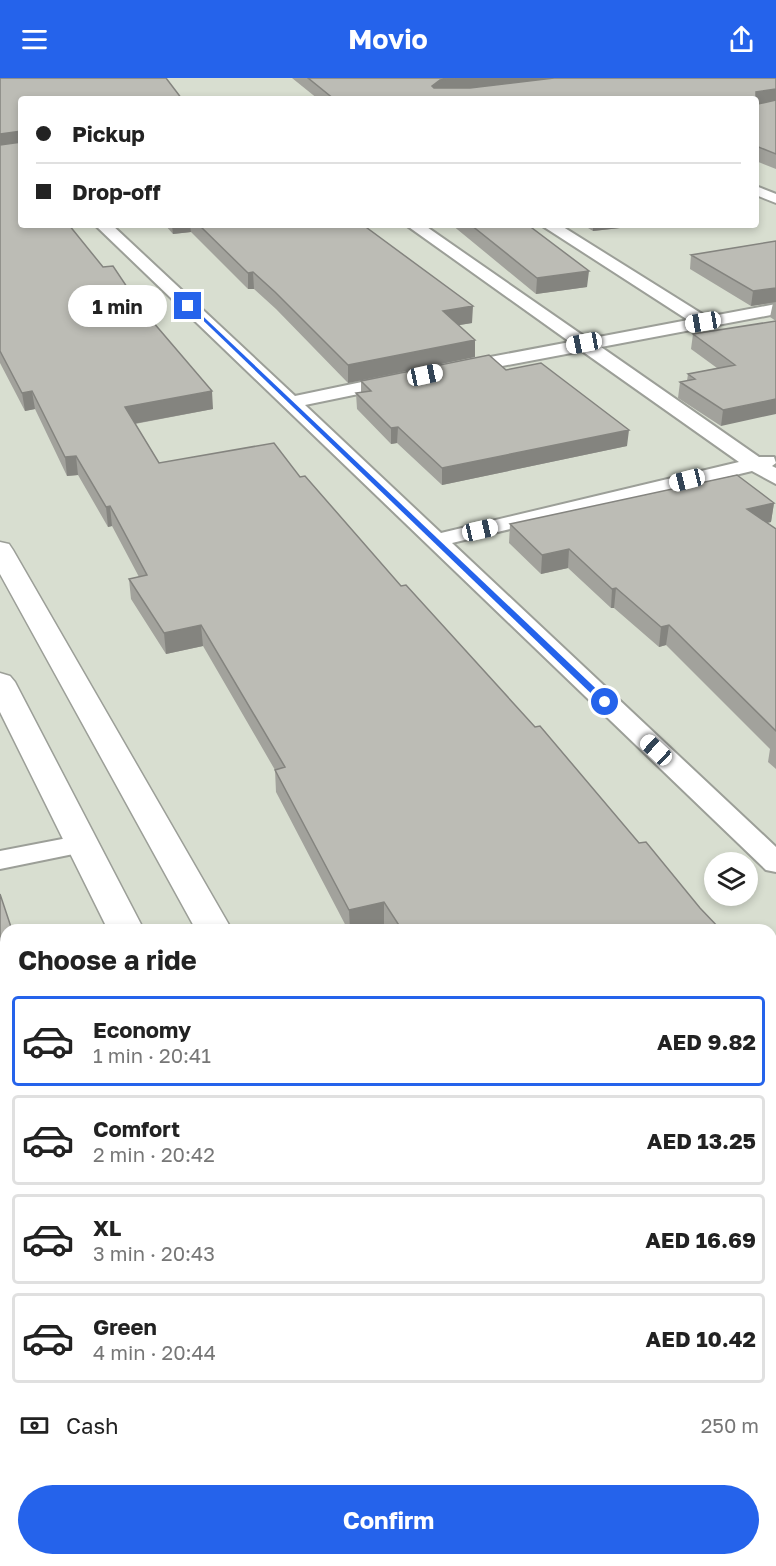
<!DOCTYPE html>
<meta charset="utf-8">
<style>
:root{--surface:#fff;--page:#f2f2f2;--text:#222;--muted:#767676;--line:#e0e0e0;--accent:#2563eb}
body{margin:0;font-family:"Golos Text",sans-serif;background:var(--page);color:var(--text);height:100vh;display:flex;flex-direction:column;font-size:22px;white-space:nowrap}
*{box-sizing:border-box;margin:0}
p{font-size:20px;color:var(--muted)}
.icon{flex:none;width:33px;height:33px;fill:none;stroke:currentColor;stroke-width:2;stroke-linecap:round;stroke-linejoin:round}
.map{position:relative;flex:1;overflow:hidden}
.panel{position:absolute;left:0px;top:846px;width:777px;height:642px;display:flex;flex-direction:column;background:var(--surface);border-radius:18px 18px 0 0;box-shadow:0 3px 9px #0003}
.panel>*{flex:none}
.hud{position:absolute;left:18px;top:18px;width:741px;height:132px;border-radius:6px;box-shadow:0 3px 9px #0003;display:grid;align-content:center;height:132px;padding:0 18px;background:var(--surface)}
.controls{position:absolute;left:704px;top:774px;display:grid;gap:12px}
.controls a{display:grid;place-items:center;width:54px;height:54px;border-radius:50%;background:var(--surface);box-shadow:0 3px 9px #0003;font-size:30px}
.end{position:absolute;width:27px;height:27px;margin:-14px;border:8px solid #2563eb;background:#fff;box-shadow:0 0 0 3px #fff}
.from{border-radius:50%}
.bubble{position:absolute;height:42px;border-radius:21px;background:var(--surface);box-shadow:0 3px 9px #0003;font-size:20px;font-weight:700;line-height:42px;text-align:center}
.car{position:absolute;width:18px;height:36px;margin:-18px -9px;border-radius:8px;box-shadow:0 0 4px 2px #0007;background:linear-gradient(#fff 24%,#345 0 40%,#fff 0 76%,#345 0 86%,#fff 0)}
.hud b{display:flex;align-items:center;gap:21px;height:57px;font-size:22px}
.hud b+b{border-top:2px solid var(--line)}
.hud i{width:15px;height:15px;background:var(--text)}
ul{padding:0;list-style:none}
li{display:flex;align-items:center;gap:18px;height:90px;margin:0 12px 9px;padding:0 6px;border:3px solid var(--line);border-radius:6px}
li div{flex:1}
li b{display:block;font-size:22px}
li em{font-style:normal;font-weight:700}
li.current{border-color:var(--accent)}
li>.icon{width:54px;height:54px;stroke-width:1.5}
h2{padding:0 18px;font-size:27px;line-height:72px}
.pay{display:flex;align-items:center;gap:15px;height:66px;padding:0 18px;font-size:22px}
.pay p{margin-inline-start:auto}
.cta{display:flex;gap:12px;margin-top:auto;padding:12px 18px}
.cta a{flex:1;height:69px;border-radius:36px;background:var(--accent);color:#fff;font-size:24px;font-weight:700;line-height:69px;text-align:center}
header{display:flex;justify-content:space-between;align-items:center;height:78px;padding:0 18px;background:var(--accent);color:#fff;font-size:27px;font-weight:700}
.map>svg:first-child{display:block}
.built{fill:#d8ded0;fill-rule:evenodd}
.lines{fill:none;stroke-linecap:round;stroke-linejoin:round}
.minor-casing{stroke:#9c9f98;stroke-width:4}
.tertiary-casing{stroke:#9c9f98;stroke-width:3}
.minor{fill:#fff;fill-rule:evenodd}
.tertiary{fill:#fff;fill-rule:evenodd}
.wall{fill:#a2a29c}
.shaded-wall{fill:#84847f}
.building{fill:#bcbcb5;stroke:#84847f;stroke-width:1.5}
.route{fill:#2563eb}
</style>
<header><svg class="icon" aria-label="menu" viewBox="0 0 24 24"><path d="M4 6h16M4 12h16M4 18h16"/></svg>Movio<svg class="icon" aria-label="share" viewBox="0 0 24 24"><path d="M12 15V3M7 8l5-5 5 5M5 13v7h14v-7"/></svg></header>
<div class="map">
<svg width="776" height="1488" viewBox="0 0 776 1488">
<rect width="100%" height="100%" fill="#e6e9e2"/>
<path class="built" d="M 0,0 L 776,0 L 776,1488 L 0,1488 ZM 21,21 L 756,21 L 756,147 L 21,147 ZM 714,784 L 747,784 L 747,818 L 714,818 ZM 6,852 L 771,852 L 771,1482 L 6,1482 Z"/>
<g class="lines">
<g class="minor-casing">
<path id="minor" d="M 756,108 L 776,116 L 776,125 L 756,117 Z
M 95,147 L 112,147 L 295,318 L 400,296 L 407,298 L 409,302 L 407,306 L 305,327 L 441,455 L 739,384 L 582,273 L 460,296 L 453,294 L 451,290 L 453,286 L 570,264 L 406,147 L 424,147 L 588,261 L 688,242 L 541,147 L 560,147 L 707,239 L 776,226 L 776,236 L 601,269 L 759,379 L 774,379 L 776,385 L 772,388 L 776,390 L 776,406 L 752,393 L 452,465 L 776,769 L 776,794 L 766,792 Z
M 83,757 L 93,760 L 97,766 L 93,772 L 0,791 L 0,773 Z"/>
</g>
<g class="tertiary-casing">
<path id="tertiary" d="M 0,464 L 9,466 L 13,472 L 232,852 L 196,852 L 0,496 Z
M 0,595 L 10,598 L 15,604 L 144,852 L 108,852 L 0,634 Z
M 423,1482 L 476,1482 L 478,1488 L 426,1488 Z
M 560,1482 L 613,1482 L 615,1488 L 563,1488 Z"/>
</g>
<use href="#minor" class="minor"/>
<use href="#tertiary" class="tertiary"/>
</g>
<path class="wall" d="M 0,0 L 21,21 L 21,147 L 103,189 L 141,230 L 213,331 L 135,346 L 159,385 L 300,399 L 639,765 L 721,852 L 387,852 L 384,847 L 364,852 L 348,852 L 276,714 L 275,692 L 203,568 L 166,576 L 131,521 L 129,501 L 139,499 L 112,448 L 108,449 L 78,397 L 67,398 L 35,331 L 25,333 L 0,285 Z
M 292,0 L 776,0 L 776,91 L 756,83 L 756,21 L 318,21 Z
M 165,147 L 363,147 L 472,245 L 459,247 L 475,279 L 348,305 L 276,231 L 254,211 L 248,211 L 191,154 L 173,156 Z
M 452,147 L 528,147 L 587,209 L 536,216 Z
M 583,147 L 647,147 L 593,153 Z
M 776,163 L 776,243 L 770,239 L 773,225 L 751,228 L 690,191 L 691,177 Z
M 776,243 L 721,348 L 678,320 L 680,304 L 687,303 L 688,296 L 717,290 L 691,271 L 693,256 Z
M 506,292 L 627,368 L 442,407 L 397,365 L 391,366 L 357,331 L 356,315 L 361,315 L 361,303 Z
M 774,425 L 771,444 L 767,445 L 776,451 L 776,691 L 768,684 L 770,671 L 666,567 L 659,569 L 614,530 L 611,530 L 568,490 L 541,496 L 509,465 L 510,446 Z"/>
<path class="shaded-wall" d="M 455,0 L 560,0 L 440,15 L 432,8 L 440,2 Z
M 776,11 L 776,24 L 756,27 L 756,14 Z
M 21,53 L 21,68 L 0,70 L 0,56 Z
M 172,147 L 190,147 L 191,154 L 173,156 Z
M 593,147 L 647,147 L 593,153 Z
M 589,193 L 587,209 L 536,216 L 537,200 Z
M 253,194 L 254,211 L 248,211 L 248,195 Z
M 776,210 L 776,224 L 751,228 L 753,213 Z
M 473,228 L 472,245 L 442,250 L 443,233 Z
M 475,262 L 475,279 L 348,305 L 348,287 Z
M 32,313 L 35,331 L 25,333 L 22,315 Z
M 212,313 L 213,331 L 127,347 L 125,329 Z
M 776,321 L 776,336 L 721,348 L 723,332 Z
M 398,349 L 397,365 L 391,366 L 391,350 Z
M 629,352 L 627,368 L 442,407 L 442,390 Z
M 76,378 L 78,397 L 67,398 L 65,379 Z
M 774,425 L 771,444 L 745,449 L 747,431 Z
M 110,428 L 112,448 L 108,449 L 106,429 Z
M 569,471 L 568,490 L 541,496 L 542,477 Z
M 616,510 L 614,530 L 611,530 L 612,511 Z
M 201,547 L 203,568 L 166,576 L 164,555 Z
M 669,547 L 666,567 L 659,569 L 661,549 Z
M 384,824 L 384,847 L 364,852 L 350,852 L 349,832 Z
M 6,862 L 6,892 L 0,880 L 0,864 Z
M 776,1390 L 776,1413 L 771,1415 L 771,1392 Z"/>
<path class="building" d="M 0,0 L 166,0 L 182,21 L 21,21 L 21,147 L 69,147 L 103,189 L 113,188 L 141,230 L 212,313 L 125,329 L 159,385 L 274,365 L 300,399 L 305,398 L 401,508 L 406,507 L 535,649 L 540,648 L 639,765 L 646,764 L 700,830 L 721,852 L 402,852 L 384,824 L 349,832 L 275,692 L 285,689 L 201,547 L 164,555 L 129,501 L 147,497 L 110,428 L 106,429 L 76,378 L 65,379 L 32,313 L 22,315 L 0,273 L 0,67 L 21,64 L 21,53 L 0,56 Z
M 308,0 L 455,0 L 440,2 L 432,8 L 434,10 L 470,10 L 554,0 L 776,0 L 776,11 L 756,14 L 756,21 L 334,21 Z
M 776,22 L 776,76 L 756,68 L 756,24 L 758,26 Z
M 199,147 L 363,147 L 473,228 L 443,233 L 475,262 L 348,287 L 275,214 L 253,194 L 248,195 Z
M 471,147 L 528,147 L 589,193 L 537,200 Z
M 776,163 L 776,210 L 753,213 L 691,177 Z
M 776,243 L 776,321 L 723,332 L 680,304 L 695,301 L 688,296 L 735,287 L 693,256 Z
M 489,277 L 506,292 L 541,285 L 629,352 L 442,390 L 398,349 L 391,350 L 356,315 L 371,313 L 361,303 Z
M 737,397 L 774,425 L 747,431 L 776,451 L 776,653 L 669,547 L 661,549 L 616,510 L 612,511 L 569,471 L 542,477 L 510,446 Z
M 0,816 L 12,852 L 6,852 L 6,862 L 0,864 Z
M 0,874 L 6,893 L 6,1482 L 232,1482 L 233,1488 L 0,1488 Z
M 776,976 L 776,1390 L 771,1392 L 771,977 Z"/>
<path class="route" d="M 186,226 L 190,226 L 608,622 L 608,626 L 602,626 Z"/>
</svg>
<div class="controls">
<a><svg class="icon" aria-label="layers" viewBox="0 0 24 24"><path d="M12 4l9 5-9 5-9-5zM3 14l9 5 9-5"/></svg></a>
</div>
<i class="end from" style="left:605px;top:624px"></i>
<i class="end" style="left:188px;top:228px"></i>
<div class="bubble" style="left:68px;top:207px;width:99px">1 min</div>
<i class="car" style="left:703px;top:244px;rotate:260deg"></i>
<i class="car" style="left:584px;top:265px;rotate:259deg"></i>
<i class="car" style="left:425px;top:297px;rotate:78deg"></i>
<i class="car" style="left:687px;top:402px;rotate:256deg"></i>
<i class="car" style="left:480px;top:452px;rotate:77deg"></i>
<i class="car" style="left:656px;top:672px;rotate:313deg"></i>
<div class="hud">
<b><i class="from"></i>Pickup</b>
<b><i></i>Drop-off</b>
</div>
<section class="panel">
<h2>Choose a ride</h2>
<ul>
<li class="current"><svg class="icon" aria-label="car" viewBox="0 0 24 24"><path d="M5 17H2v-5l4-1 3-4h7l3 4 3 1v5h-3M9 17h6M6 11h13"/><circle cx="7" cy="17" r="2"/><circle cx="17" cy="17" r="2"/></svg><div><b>Economy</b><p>1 min · 20:41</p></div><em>AED 9.82</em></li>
<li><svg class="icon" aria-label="car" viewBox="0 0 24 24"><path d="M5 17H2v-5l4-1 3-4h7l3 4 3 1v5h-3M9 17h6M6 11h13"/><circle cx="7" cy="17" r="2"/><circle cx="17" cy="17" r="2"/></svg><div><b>Comfort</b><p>2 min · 20:42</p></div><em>AED 13.25</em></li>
<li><svg class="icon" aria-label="car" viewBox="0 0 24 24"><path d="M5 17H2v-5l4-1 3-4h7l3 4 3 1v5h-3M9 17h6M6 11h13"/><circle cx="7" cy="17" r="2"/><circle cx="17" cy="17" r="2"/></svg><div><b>XL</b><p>3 min · 20:43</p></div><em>AED 16.69</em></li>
<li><svg class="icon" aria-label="car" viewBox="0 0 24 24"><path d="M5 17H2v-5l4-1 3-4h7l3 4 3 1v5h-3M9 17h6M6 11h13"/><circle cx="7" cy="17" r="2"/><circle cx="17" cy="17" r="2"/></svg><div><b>Green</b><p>4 min · 20:44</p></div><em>AED 10.42</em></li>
</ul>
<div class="pay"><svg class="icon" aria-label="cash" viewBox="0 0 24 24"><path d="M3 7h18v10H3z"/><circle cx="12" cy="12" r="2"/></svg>Cash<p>250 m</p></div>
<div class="cta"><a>Confirm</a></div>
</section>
</div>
